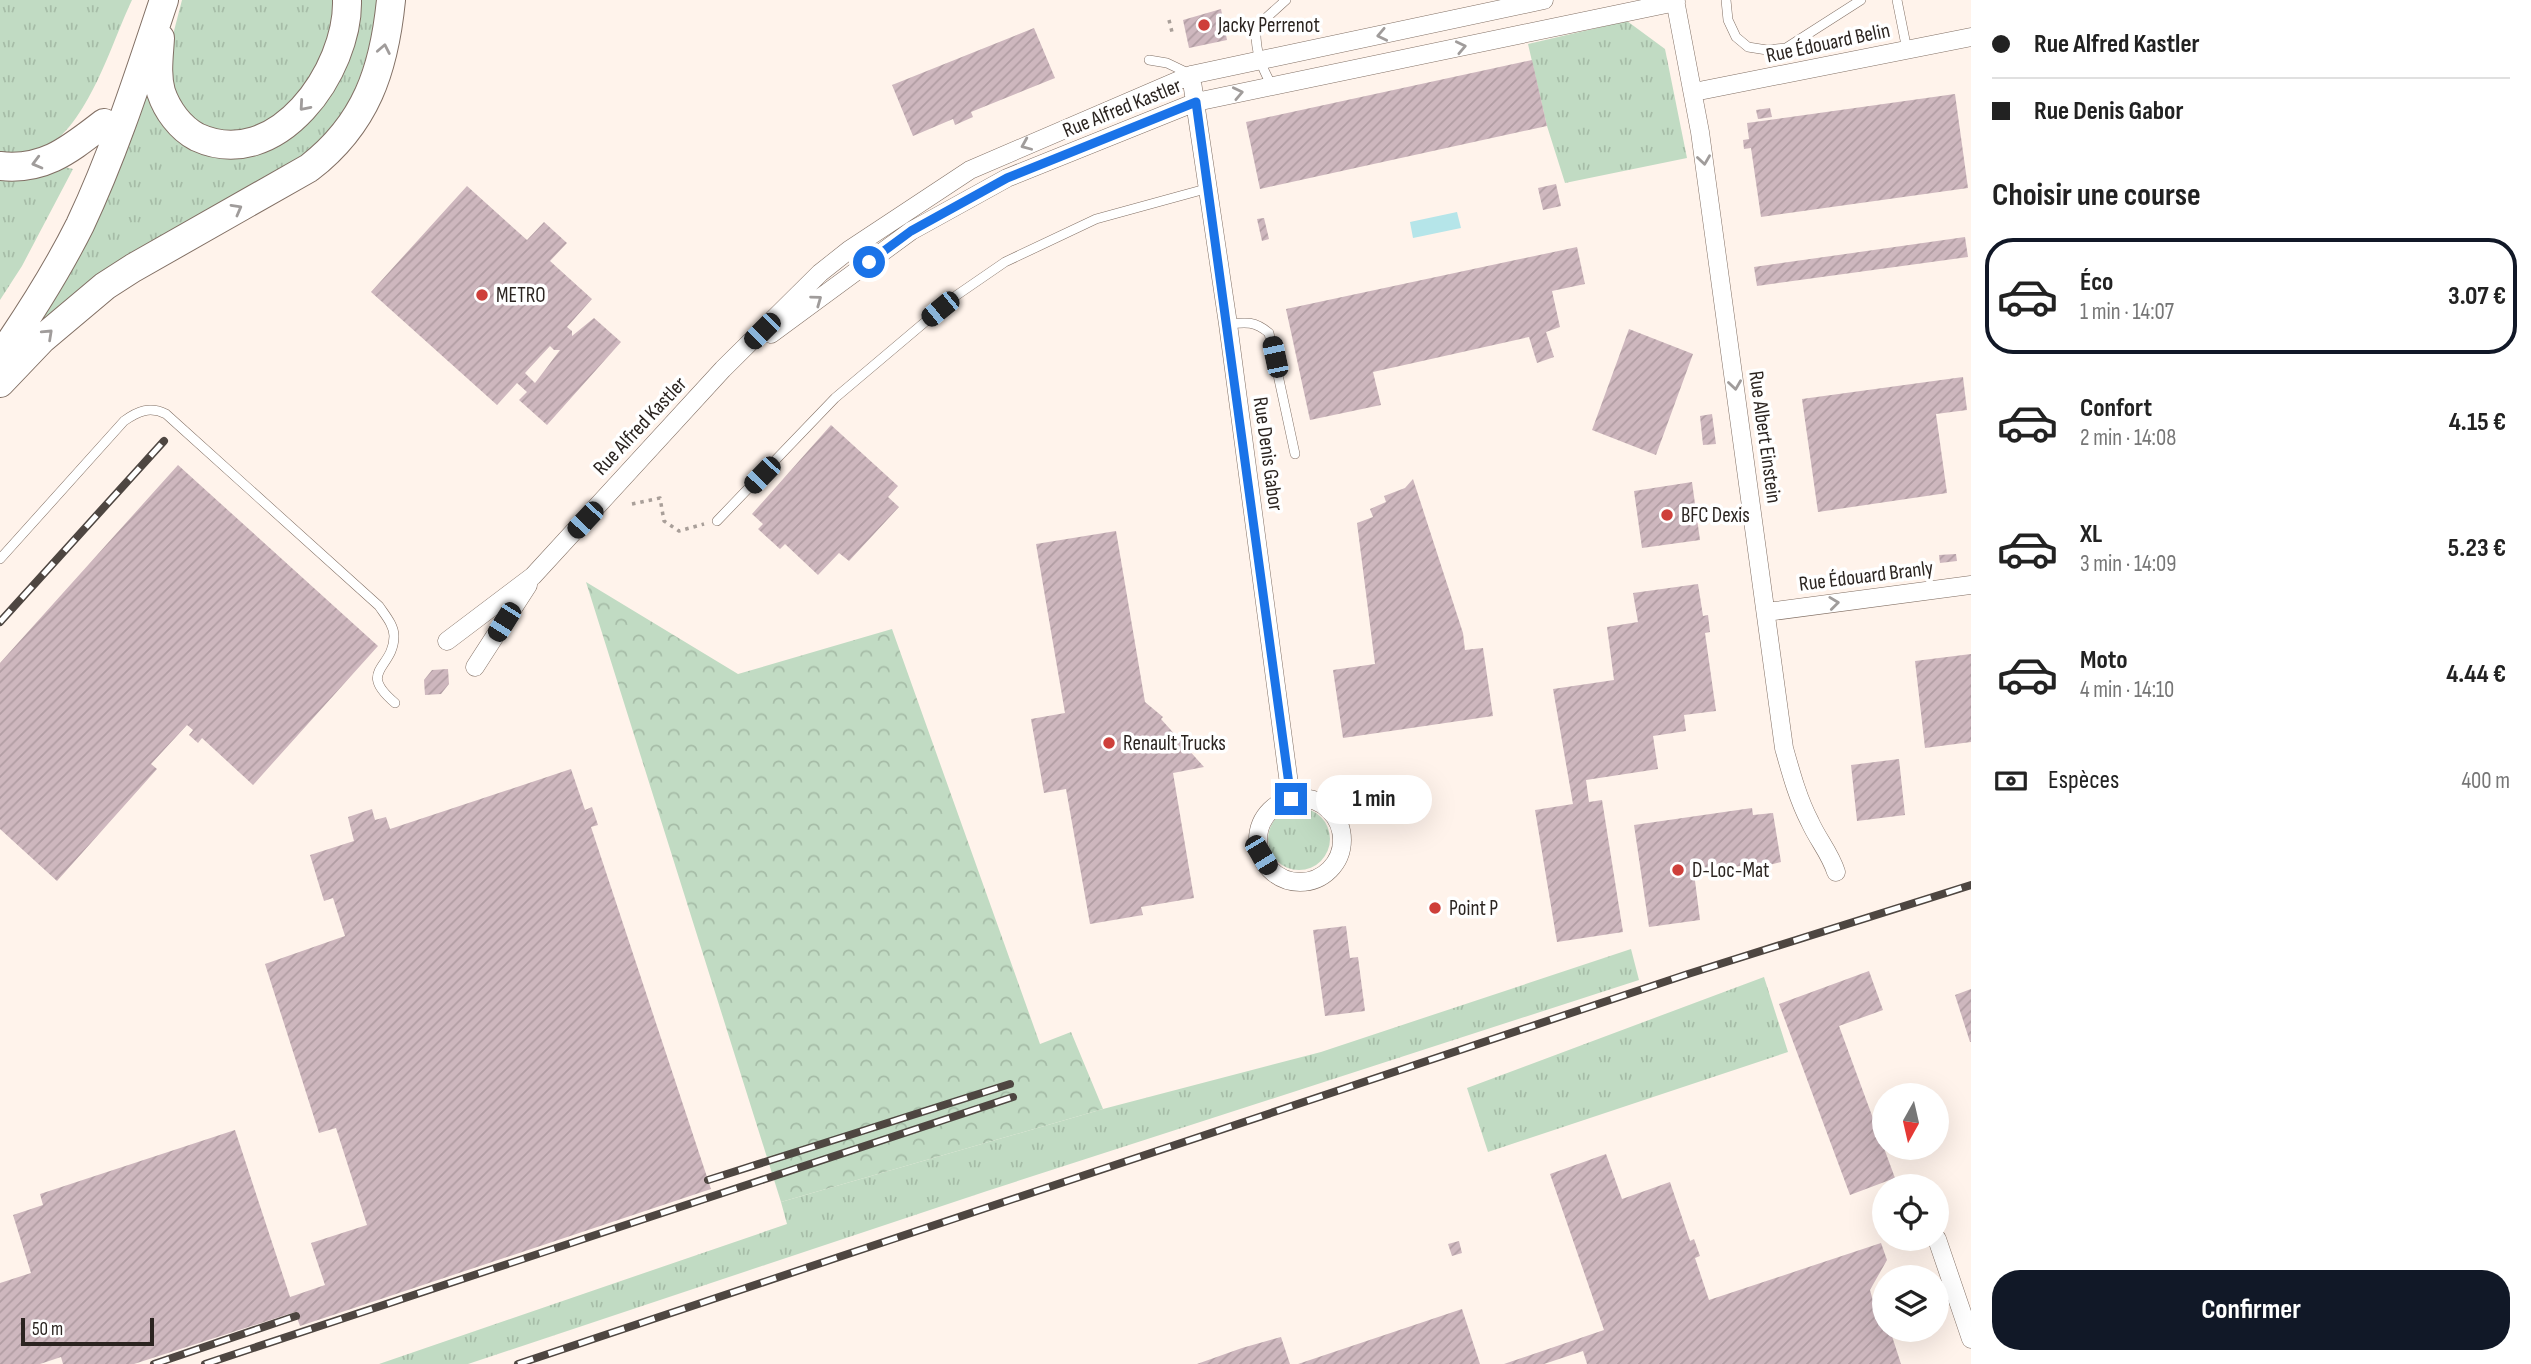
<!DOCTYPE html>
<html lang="fr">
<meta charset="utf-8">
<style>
:root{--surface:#fff;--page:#f6f6f6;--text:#222;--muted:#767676;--line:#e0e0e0;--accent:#111827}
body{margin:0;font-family:"Sofia Sans Condensed",sans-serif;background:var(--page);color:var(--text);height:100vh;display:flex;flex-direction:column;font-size:26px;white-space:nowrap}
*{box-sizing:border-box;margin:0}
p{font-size:23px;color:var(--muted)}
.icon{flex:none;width:38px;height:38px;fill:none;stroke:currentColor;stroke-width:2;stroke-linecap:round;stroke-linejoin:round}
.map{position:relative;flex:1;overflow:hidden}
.drawer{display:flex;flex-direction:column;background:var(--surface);width:560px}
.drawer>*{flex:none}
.banner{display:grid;align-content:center;height:154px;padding:0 21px;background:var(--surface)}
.needle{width:46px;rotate:188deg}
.buttons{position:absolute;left:1872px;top:1083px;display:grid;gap:14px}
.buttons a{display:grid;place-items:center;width:77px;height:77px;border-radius:50%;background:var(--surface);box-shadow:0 7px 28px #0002;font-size:35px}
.scale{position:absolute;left:21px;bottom:18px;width:133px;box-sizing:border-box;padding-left:7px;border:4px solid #2b2420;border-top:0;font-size:19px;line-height:24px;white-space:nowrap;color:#2b2420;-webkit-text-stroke:5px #fff;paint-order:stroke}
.end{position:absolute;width:32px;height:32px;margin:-16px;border:9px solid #1a73e8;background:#fff;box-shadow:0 0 0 4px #fff}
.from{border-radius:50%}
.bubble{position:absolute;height:49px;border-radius:24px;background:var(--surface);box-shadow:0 7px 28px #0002;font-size:23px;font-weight:700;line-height:49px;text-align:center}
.car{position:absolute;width:21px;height:42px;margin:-21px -10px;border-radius:9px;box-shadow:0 0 5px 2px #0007;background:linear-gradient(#222 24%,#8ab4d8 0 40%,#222 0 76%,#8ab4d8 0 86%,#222 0)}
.banner b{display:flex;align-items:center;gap:24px;height:66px;font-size:26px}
.banner b+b{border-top:2px solid var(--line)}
.banner i{width:18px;height:18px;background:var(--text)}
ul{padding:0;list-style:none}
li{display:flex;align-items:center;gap:21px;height:116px;margin:0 14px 10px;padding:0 7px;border:4px solid transparent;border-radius:28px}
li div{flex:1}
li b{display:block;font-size:26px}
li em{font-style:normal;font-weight:700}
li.on{border-color:var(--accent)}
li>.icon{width:63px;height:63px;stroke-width:1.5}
h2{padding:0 21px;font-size:32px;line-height:84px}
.pay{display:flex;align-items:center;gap:18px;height:77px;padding:0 21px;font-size:26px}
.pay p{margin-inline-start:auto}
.primary-button{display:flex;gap:14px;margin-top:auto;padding:14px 21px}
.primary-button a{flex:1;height:80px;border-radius:28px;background:var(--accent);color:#fff;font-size:28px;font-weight:700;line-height:80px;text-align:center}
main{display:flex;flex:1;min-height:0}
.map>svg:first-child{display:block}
.grass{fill:url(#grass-tufts)}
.forest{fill:url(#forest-crowns)}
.water{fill:#b5e5e9}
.building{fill:url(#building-hatch);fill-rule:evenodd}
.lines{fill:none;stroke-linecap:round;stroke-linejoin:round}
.lane-casing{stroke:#816f64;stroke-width:10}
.street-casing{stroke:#816f64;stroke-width:19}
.primary-casing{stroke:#816f64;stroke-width:30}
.path{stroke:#a99f99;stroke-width:3.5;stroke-dasharray:3.5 5;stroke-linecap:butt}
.lane{stroke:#fff;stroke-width:9}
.street{stroke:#fff;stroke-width:18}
.primary{stroke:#fff;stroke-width:28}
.rail-casing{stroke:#4e4641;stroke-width:8}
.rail{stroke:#fff;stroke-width:5;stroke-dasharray:16;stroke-linecap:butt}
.oneway{stroke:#a09c9b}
.route{stroke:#1a73e8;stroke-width:9}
.poi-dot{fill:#ce3f3a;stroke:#fff;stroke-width:2.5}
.labels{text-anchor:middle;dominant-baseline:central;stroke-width:7;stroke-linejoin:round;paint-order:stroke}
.poi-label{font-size:21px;fill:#2b2420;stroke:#fff;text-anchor:start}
.street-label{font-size:21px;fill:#2b2420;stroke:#fff}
</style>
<main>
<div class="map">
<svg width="1971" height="1364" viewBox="0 0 1971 1364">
<defs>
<pattern id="grass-tufts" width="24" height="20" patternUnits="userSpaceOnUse" patternTransform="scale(1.75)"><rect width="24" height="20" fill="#c1dbc3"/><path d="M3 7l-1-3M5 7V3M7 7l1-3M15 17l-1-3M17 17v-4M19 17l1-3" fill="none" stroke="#a6bca7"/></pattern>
<pattern id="forest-crowns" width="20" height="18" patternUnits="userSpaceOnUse" patternTransform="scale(1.75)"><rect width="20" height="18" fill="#c1dbc3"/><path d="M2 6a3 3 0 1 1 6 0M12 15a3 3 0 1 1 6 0" fill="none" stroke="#a6bca7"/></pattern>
<pattern id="building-hatch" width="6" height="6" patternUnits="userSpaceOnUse" patternTransform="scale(1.75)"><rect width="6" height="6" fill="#ceb7be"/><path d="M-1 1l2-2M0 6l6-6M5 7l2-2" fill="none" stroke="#b19da3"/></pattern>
</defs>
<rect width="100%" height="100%" fill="#fff3eb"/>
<path class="grass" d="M 0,0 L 132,0 C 111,44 88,126 43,149 C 30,156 15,154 0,154 Z
M 182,0 L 337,0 L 336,21 L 315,75 L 275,120 L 229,134 L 199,125 L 174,99 L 168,54 Z
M 356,0 L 378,0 C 366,70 356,111 300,159 L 36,331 L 145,90 L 169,129 L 277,143 Z
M 1627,21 L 1665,49 L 1687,158 L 1565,183 L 1547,126 L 1528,44 Z
M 61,166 L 73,169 L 22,266 L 0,300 L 0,175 Z
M1268 839a31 31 0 1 1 62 0a31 31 0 1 1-62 0Z
M 1631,949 L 1639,980 L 987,1191 L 468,1364 L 379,1364 L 787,1224 L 781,1202 L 1103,1109 L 1321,1052 Z
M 1764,977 L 1788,1052 L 1488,1152 L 1467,1088 Z"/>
<path class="forest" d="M 586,582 L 738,674 L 892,629 L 1040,1044 L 1071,1032 L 1103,1109 L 781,1202 Z"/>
<path class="water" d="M 1457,212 L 1461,228 L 1413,238 L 1410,222 Z"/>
<path class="building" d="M 1221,9 L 1227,40 L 1189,48 L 1183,20 Z
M 1034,28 L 1055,78 L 971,112 L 973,117 L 955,125 L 953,119 L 913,136 L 892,85 Z
M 1532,60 L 1547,126 L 1260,189 L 1246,122 Z
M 1955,94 L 1968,188 L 1761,217 L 1751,148 L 1744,149 L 1743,140 L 1749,139 L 1747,123 Z
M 1770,108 L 1772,117 L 1758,119 L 1756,110 Z
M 1556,184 L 1561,206 L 1543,210 L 1538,188 Z
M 467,186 L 527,240 L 544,222 L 567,243 L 550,261 L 592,299 L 567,327 L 572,331 L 572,336 L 594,318 L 621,342 L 547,425 L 519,400 L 527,392 L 517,383 L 497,405 L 371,292 ZM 550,346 L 554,350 L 560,350 L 535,383 L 525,373 Z
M 1264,218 L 1269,239 L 1262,241 L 1257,219 Z
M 1965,237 L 1968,257 L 1757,286 L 1754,267 Z
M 1577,247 L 1585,284 L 1552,291 L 1560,327 L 1546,332 L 1554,357 L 1537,363 L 1529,337 L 1373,372 L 1381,405 L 1310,420 L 1286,309 Z
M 1629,329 L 1693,354 L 1656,455 L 1592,430 Z
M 1963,377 L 1967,410 L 1936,414 L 1947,493 L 1818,512 L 1802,399 Z
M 1712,414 L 1716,444 L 1703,445 L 1700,416 Z
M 831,425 L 898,486 L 888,497 L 899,507 L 849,561 L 839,553 L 818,575 L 785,544 L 780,549 L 758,529 L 763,524 L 752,514 Z
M 178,465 L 378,646 L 253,785 L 202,738 L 198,743 L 189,735 L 193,730 L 187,725 L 151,764 L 157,769 L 57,881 L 0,829 L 0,663 Z
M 1413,479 L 1463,633 L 1465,650 L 1483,648 L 1493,716 L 1343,738 L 1333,670 L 1375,664 L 1357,523 L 1373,517 L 1370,509 L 1386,502 L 1384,496 L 1405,488 Z
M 1692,482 L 1700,540 L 1642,548 L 1634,491 Z
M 1116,531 L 1145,702 L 1163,717 L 1161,719 L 1204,767 L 1173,773 L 1194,898 L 1141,907 L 1143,915 L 1090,924 L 1066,789 L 1044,793 L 1031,719 L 1065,713 L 1036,544 Z
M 1956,554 L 1957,561 L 1940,563 L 1939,555 Z
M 1698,584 L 1703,616 L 1708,615 L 1710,632 L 1705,633 L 1716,711 L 1684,715 L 1686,731 L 1653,736 L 1658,769 L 1586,780 L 1589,802 L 1602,800 L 1623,932 L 1557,942 L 1535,810 L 1573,804 L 1553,689 L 1614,680 L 1607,627 L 1638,622 L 1633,593 Z
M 1971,654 L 1971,742 L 1925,748 L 1915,661 Z
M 448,669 L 449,684 L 441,694 L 425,695 L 424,680 L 432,670 Z
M 1899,759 L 1905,815 L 1857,821 L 1851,765 Z
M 571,769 L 585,810 L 592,807 L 598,825 L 591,827 L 711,1189 L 300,1326 L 295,1312 L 134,1364 L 63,1364 L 61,1357 L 40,1364 L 0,1364 L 0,1283 L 31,1273 L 13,1215 L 43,1205 L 40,1194 L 235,1130 L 290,1297 L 325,1285 L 311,1243 L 367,1225 L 336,1128 L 319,1133 L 265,964 L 345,936 L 333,898 L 324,901 L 310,855 L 354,841 L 348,817 L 372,809 L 375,820 L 386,817 L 390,829 Z
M 1752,808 L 1753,815 L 1773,813 L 1781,862 L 1769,865 L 1770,873 L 1762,874 L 1760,863 L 1694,873 L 1700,920 L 1649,927 L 1634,825 Z
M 1346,926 L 1350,958 L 1358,957 L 1365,1011 L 1325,1016 L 1313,930 Z
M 1869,971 L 1883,1010 L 1839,1026 L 1895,1178 L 1850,1195 L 1779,1004 Z
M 1971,989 L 1971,1042 L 1970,1042 L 1955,995 Z
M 1606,1154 L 1622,1199 L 1670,1182 L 1690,1241 L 1694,1239 L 1700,1256 L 1695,1258 L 1709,1300 L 1881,1243 L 1887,1260 L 1870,1290 L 1873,1301 L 1879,1299 L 1885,1316 L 1885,1330 L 1890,1330 L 1901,1364 L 1587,1364 L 1583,1351 L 1544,1364 L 1504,1364 L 1604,1330 L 1550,1174 Z
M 1459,1241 L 1462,1253 L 1452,1256 L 1448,1244 Z
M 1462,1309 L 1480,1364 L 1298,1364 Z
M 1281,1337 L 1290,1364 L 1197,1364 L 1242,1348 Z"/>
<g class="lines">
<g class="lane-casing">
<path id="lane" d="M 1726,0 L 1728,20 L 1736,37 L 1748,47 L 1767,50 L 1786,48 L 1861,0
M 1897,0 L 1907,50
M 1149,60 L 1167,63 L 1190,74
M 1272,86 C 1261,66 1255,51 1256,27 L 1286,0
M 1228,324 C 1246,322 1255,321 1269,333 L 1295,454
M 717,521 L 835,398 L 957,295 L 1005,262 L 1096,219 L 1209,188
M 0,559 L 124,421 C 138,411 150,406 166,414 L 379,606 C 385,615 394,625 394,636 C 394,669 356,670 395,703"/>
</g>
<g class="street-casing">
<path id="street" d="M 1675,0 L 1700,132 L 1784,748 C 1791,773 1798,799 1810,822 C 1818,840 1830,853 1836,872
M 1191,75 L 1228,324 L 1291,799
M 1694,92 L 1971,37
M 771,334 L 911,231 L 1007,178 L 1196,102 L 1676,2
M 1767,612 L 1971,585
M 447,641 L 533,576 L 723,369 L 820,273 L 849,250 L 970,170 L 1191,75 L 1544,0
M 475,667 L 528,585
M1258 840a42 42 0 1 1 84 0a42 42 0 1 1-84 0Z
M 1937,1239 L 1971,1339"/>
</g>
<g class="primary-casing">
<path id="primary" d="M 160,38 C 159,56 156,74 161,92 C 167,110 180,128 197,137 C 277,174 349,70 347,0
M 0,166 C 45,171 70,149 104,123
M 0,357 C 29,315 57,271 80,225 C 114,153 139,75 164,0
M 0,383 L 42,339 L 105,286 L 133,268 L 309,168 C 366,124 384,70 391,0"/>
</g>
<path class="path" d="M 1169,20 L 1172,32
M 632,504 L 660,498 L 664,521 L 679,531 L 704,524"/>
<use href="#lane" class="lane"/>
<use href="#street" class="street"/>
<use href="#primary" class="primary"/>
<g class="rail-casing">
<path id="rail" d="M 0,622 L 164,441
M 708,1180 L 1010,1084
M 154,1364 L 296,1316
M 205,1364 L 1013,1097
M 518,1364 L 1688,974 L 1971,885"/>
</g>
<use href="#rail" class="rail"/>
</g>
<defs><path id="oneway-chevron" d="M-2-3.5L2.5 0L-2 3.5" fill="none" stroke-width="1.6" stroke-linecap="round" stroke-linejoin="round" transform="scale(1.75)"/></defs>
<g class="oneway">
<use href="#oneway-chevron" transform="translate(1382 35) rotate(168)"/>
<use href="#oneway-chevron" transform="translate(1461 47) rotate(-12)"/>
<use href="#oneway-chevron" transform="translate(384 49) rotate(-79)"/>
<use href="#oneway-chevron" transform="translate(1238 93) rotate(-12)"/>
<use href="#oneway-chevron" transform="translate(304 106) rotate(131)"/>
<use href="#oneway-chevron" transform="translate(1026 145) rotate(157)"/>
<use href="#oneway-chevron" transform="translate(1704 160) rotate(82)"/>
<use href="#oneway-chevron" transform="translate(37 163) rotate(165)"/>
<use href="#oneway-chevron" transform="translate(237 209) rotate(-29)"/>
<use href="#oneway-chevron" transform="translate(817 300) rotate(-36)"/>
<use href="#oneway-chevron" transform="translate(48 334) rotate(-43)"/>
<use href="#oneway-chevron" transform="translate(1735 385) rotate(82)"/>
<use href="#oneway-chevron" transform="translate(1834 603) rotate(-7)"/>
</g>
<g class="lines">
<path class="route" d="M 869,262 L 911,231 L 1007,178 L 1196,102 L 1291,799"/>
</g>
<g class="poi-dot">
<circle cx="1204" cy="25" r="7"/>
<circle cx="482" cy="295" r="7"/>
<circle cx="1667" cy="515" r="7"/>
<circle cx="1109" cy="743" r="7"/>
<circle cx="1678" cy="870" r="7"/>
<circle cx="1435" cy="908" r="7"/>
</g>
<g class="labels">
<g class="poi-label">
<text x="1218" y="25">Jacky Perrenot</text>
<text x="496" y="295">METRO</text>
<text x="1681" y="515">BFC Dexis</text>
<text x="1123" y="743">Renault Trucks</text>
<text x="1692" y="870">D-Loc-Mat</text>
<text x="1449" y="908">Point P</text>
</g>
<g class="street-label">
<text transform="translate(1828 43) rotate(-12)">Rue Édouard Belin</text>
<text transform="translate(1122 108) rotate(-22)">Rue Alfred Kastler</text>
<text transform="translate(640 426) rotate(-47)">Rue Alfred Kastler</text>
<text transform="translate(1765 437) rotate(82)">Rue Albert Einstein</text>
<text transform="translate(1268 454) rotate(82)">Rue Denis Gabor</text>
<text transform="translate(1866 576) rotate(-7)">Rue Édouard Branly</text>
</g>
</g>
</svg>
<div class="buttons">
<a><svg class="needle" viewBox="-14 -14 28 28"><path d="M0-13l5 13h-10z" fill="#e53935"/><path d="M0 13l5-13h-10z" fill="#767676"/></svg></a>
<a><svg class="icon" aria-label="locate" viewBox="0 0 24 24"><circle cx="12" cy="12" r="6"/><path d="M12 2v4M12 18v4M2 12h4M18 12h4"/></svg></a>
<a><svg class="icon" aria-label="layers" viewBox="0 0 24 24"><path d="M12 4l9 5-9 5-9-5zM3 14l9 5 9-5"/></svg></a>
</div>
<div class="scale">50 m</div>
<i class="end from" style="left:869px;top:262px"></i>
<i class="end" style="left:1291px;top:799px"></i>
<div class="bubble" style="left:1316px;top:775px;width:116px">1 min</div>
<i class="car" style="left:940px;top:309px;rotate:231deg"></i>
<i class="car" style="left:762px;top:331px;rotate:225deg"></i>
<i class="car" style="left:1275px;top:357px;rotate:348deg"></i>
<i class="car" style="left:762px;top:475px;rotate:224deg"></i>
<i class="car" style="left:585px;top:520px;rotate:223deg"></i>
<i class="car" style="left:504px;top:622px;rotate:212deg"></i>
<i class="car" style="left:1261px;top:855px;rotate:149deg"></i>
</div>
<section class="drawer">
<div class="banner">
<b><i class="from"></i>Rue Alfred Kastler</b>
<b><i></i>Rue Denis Gabor</b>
</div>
<h2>Choisir une course</h2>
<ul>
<li class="on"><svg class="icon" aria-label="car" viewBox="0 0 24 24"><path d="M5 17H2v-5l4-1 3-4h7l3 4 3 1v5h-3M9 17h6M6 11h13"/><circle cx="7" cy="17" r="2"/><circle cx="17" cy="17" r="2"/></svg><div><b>Éco</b><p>1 min · 14:07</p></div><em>3.07 €</em></li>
<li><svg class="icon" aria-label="car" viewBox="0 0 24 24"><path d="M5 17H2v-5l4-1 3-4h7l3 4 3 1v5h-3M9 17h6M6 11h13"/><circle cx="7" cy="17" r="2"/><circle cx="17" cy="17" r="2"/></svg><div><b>Confort</b><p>2 min · 14:08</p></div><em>4.15 €</em></li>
<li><svg class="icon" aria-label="car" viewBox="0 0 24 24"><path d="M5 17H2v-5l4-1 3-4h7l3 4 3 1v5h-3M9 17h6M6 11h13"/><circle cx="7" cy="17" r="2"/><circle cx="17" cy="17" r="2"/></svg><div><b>XL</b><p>3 min · 14:09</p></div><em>5.23 €</em></li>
<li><svg class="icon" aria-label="car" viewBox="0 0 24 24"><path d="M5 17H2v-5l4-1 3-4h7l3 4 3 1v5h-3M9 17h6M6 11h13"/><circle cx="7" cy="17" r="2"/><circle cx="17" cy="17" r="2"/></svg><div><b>Moto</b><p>4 min · 14:10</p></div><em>4.44 €</em></li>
</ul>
<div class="pay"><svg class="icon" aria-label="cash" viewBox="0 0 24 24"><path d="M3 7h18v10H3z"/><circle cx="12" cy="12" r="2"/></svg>Espèces<p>400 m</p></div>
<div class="primary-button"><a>Confirmer</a></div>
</section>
</main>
